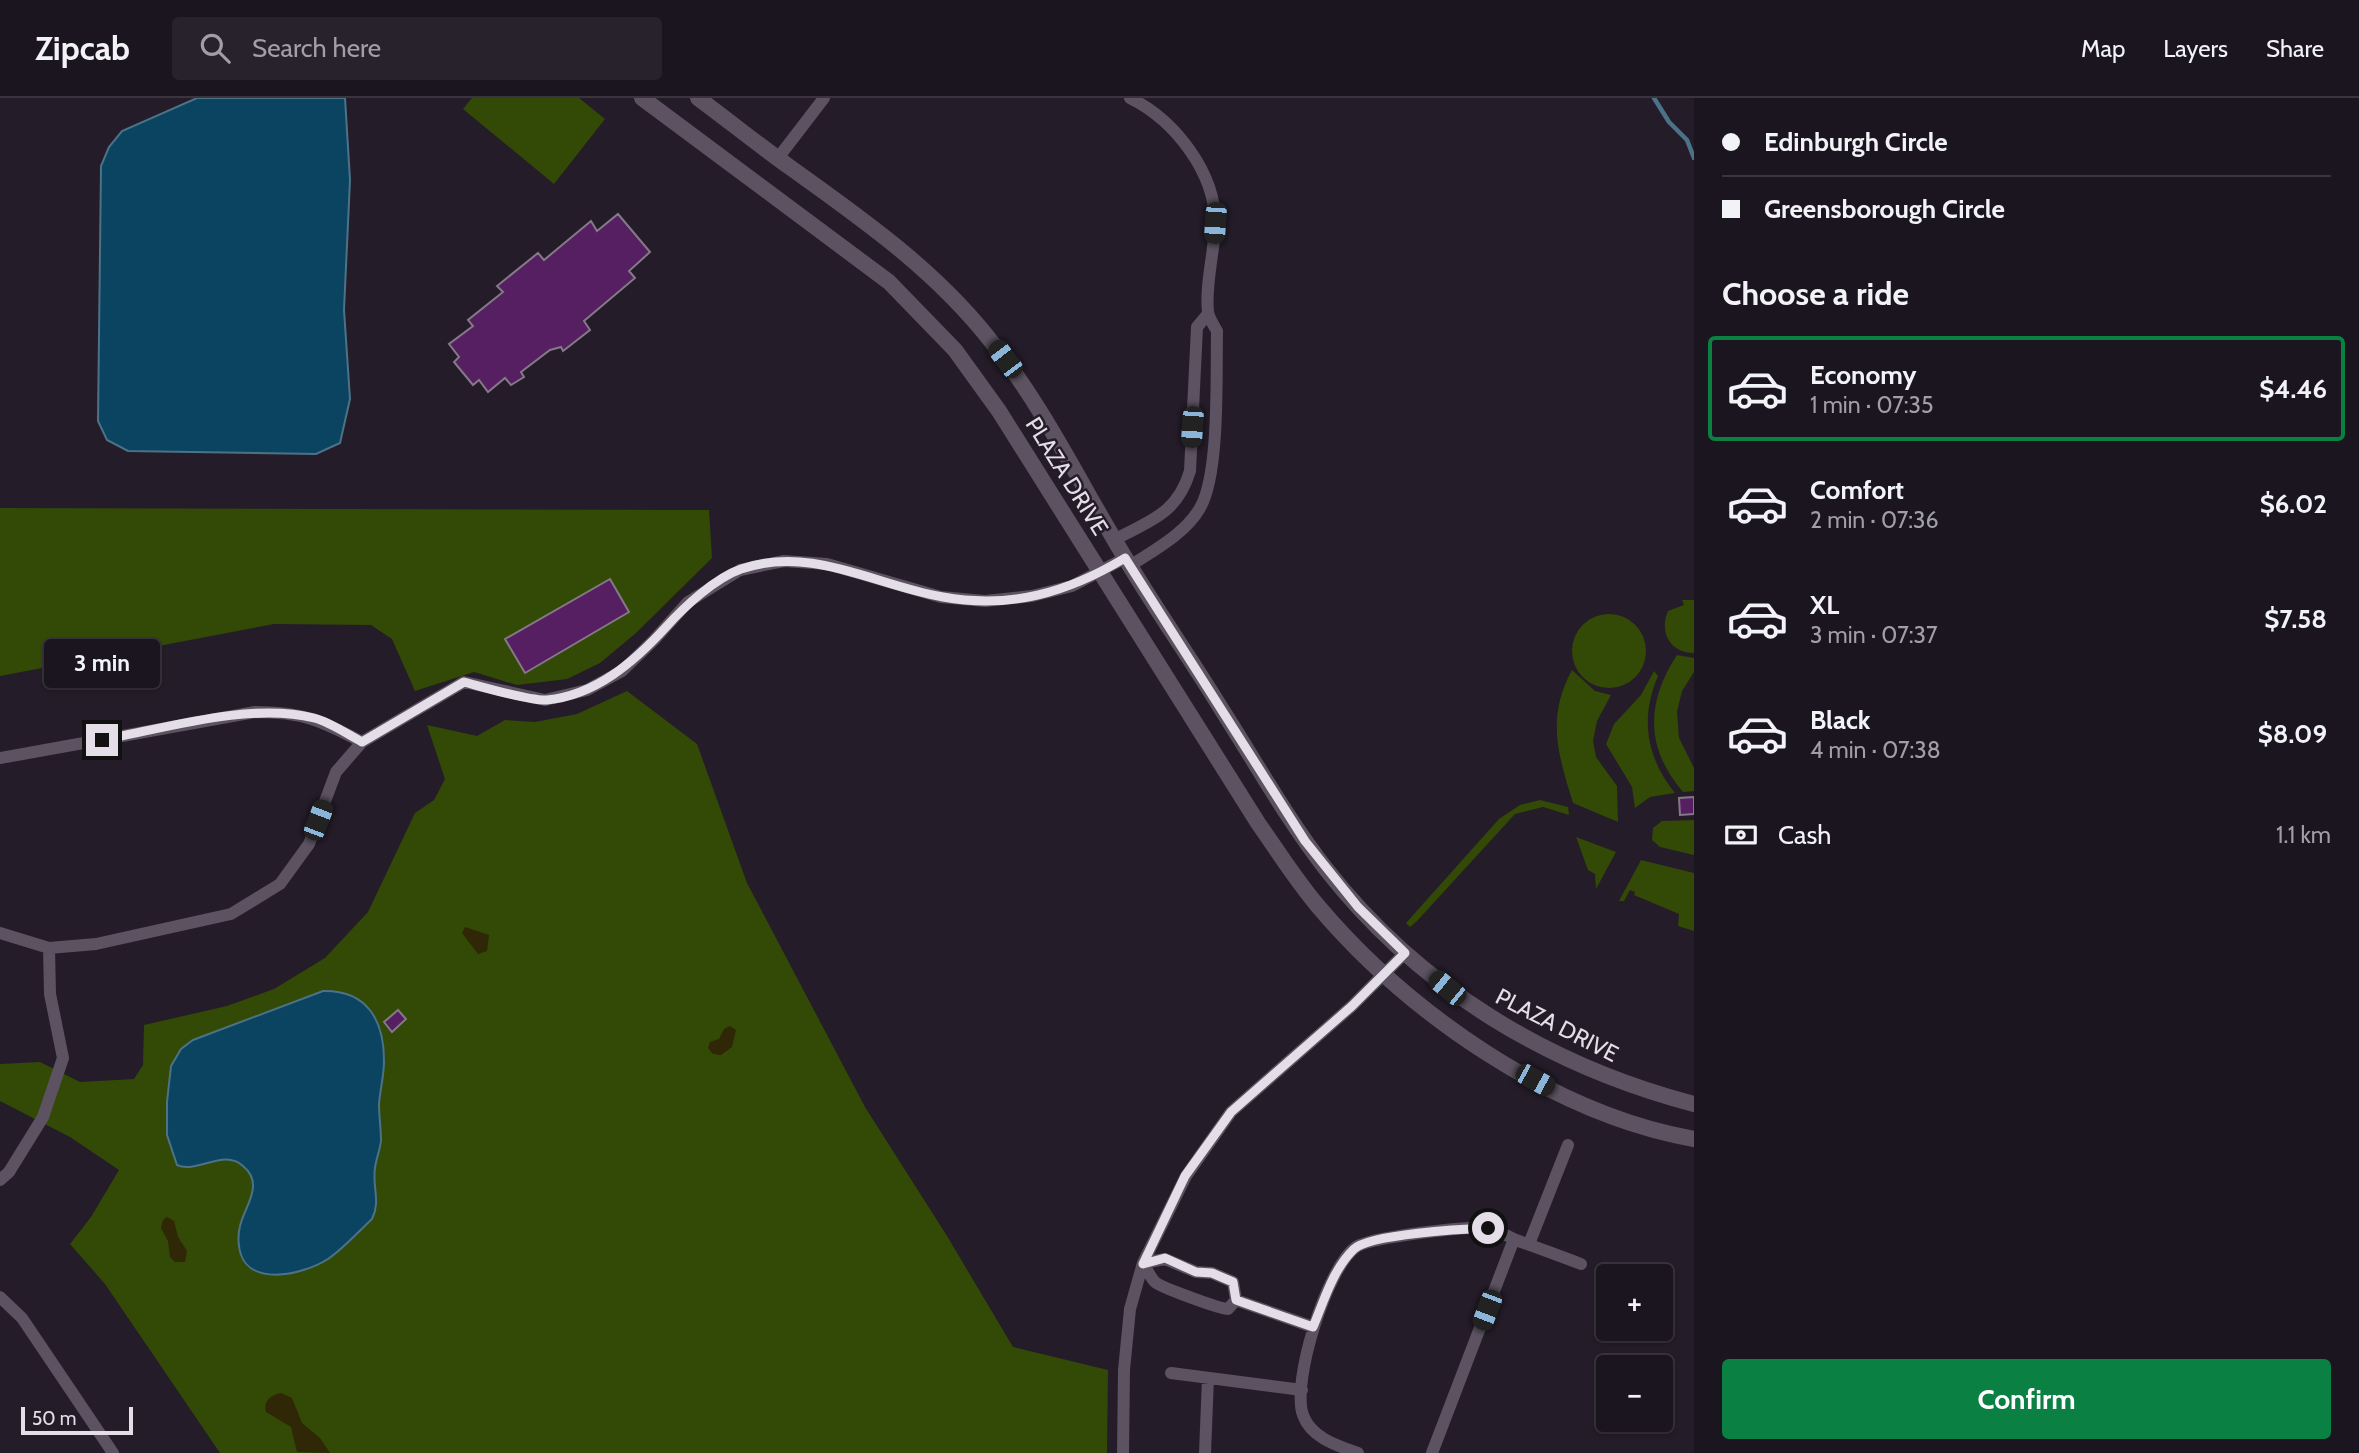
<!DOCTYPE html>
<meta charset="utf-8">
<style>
:root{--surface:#1b151f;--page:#28222c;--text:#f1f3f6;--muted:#a09fa4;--line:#39343d;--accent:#0b8043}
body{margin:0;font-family:Cabin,sans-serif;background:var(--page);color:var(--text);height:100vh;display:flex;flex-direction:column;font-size:26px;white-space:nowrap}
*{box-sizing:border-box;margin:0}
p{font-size:23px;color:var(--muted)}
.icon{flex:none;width:38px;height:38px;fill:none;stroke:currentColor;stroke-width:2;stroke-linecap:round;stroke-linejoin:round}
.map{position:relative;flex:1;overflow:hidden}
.sheet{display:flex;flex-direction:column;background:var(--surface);width:665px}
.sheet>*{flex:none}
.banner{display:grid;align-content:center;height:154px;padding:0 28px;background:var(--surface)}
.buttons{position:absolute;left:1596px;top:1166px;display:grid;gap:14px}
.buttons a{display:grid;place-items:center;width:77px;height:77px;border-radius:7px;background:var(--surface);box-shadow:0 2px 5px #0004,0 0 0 2px var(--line);font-size:35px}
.scale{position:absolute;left:21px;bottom:18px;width:112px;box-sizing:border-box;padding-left:7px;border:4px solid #e3dee7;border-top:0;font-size:19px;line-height:24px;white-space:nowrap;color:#e3dee7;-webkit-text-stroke:5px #241c29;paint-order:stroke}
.end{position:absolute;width:32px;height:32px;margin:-16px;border:9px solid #e3dee7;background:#111;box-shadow:0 0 0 4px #111}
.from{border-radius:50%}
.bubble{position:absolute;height:49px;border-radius:7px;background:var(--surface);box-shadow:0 2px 5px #0004,0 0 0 2px var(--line);font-size:23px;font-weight:800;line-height:49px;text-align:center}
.car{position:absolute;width:21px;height:42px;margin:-21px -10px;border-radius:9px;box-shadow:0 0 5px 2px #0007;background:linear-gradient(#222 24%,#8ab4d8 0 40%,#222 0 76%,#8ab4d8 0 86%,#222 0)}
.banner b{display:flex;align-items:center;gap:24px;height:66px;font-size:26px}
.banner b+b{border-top:2px solid var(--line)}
.banner i{width:18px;height:18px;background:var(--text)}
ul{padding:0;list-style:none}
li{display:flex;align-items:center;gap:21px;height:105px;margin:0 14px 10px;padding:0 14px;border:4px solid transparent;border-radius:7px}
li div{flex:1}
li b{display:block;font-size:26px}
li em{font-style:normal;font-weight:800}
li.active{border-color:var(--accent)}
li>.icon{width:63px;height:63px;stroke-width:1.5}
h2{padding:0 28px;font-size:32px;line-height:84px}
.pay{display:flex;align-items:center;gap:18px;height:77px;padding:0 28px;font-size:26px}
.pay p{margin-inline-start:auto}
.button{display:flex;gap:14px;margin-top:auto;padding:14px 28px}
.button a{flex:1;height:80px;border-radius:7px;background:var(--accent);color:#fff;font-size:28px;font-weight:800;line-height:80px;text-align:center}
header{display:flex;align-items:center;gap:42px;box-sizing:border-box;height:98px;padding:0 35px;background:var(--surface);border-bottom:2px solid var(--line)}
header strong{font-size:33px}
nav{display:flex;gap:38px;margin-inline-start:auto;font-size:24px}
.search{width:490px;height:63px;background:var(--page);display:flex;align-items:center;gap:18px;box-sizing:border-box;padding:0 24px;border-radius:7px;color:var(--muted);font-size:26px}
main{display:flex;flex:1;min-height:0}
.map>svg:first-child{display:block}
.green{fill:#334906}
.sand{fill:#2f2705}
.water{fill:#0b4460;stroke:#4c7288;stroke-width:2}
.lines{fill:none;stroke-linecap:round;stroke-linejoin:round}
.stream{stroke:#4c7288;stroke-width:4.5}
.building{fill:#551f62;stroke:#857988;stroke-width:2}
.street{stroke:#5c5261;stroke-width:12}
.secondary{stroke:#5c5261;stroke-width:16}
.route{stroke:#e3dee7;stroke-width:9}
.labels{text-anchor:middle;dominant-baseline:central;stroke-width:5;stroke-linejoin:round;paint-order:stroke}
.street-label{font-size:23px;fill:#e3dee7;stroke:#241c29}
</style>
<header>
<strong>Zipcab</strong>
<div class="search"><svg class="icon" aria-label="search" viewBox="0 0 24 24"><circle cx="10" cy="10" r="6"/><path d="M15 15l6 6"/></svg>Search here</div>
<nav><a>Map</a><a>Layers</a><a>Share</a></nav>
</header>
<main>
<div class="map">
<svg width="1694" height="1355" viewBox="0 0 1694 1355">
<rect width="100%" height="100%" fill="#241c29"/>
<path class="green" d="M 472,0 L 579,0 L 605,21 L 554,86 L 463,11 Z
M 0,410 L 709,412 L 712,460 L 636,535 L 600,565 L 567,581 L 517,587 L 474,574 L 415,593 L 392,541 L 371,527 L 274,526 L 0,578 Z
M 1682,502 L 1694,502 L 1694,555 C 1670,555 1659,534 1668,513 L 1684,507 Z
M1572 553a37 37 0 1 1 74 0a37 37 0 1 1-74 0Z
M 1677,557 L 1694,560 L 1694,574 L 1682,593 L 1677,614 L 1679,640 L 1694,670 L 1694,693 L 1683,694 C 1645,650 1646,604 1677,557 Z
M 1572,572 L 1595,593 L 1611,597 L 1597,623 L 1593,643 L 1596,659 L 1617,688 L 1618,724 L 1573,705 C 1558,656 1546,620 1572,572 Z
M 1654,573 L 1658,578 C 1640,620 1646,659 1675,695 L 1650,699 L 1635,710 L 1632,689 L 1606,646 L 1614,626 L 1641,597 Z
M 627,593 L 697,646 L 747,785 L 865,1009 L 947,1138 L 1013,1249 L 1108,1272 L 1107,1355 L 220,1355 L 105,1186 L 70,1146 L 91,1119 L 119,1072 L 70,1039 L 0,1003 L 0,966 L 40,964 L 80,984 L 134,981 L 143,967 L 144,927 L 227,908 L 274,891 L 325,860 L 368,814 L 415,715 L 434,702 L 445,681 L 427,627 L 477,638 L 505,622 L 535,624 L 577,616 Z
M 1540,702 L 1568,709 L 1569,717 L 1543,709 L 1515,716 L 1417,823 L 1410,829 L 1406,825 L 1499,721 L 1520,707 Z
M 1694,722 L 1694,757 L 1660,749 L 1652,742 L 1653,730 L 1662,723 Z
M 1576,739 L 1616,754 L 1596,791 L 1595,776 L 1588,772 Z
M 1641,762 L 1694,775 L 1694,833 L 1678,828 L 1679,816 L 1634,797 L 1635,794 L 1630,792 L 1624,803 L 1619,803 Z"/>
<path class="sand" d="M 465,829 L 489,837 L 487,853 L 478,856 L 462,835 Z
M 730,928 L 736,932 L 732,949 L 721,957 L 713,956 L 708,950 L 710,944 L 719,941 L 724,931 Z
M 167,1119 L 174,1123 L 178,1139 L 187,1153 L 185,1164 L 175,1164 L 170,1159 L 168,1143 L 161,1130 L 163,1122 Z
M 281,1295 L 292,1300 L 302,1325 L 320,1340 L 330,1355 L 297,1354 L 291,1329 L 266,1314 C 263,1303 271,1297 281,1295 Z"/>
<path class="water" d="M 197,0 L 345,0 L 350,82 L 344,212 L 350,301 L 340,345 L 316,356 L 128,353 L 107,342 L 98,323 L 101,68 L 109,49 L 122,33 Z
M 323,893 C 367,892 384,922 384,963 C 384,978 380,992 379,1006 C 379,1018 381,1031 381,1043 C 380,1052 376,1061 375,1070 C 372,1089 381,1103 372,1121 C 358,1134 344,1150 328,1161 C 303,1177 244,1191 239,1148 C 235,1121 254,1105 253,1087 C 253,1080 249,1073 243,1068 C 224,1050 197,1076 177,1067 L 167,1037 L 167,1004 L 171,968 L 181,951 L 193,942 Z"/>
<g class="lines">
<path class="stream" d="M 1654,0 L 1669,24 L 1687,42 L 1694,60"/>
</g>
<path class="building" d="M 618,116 L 650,154 L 629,173 L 635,180 L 584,223 L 590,232 L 563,253 L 561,249 L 550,252 L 521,274 L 524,279 L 511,287 L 505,280 L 488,294 L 479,282 L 473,287 L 454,264 L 459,259 L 449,246 L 473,228 L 468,222 L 503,194 L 497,188 L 538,155 L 544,162 L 591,123 L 597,133 Z
M 610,481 L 629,514 L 525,575 L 505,541 Z
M 1694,699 L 1694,716 L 1680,717 L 1679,700 Z
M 398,912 L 406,921 L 392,934 L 384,924 Z"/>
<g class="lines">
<path class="street" d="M 778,60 L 824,0
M 1114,442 C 1151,422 1177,416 1190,373 L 1197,229 L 1208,216
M 1130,468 C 1154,452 1185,436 1200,410 C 1220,376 1216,276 1217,233 C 1214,228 1209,220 1208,214 C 1205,187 1214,156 1215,128 C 1217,76 1175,22 1130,0
M 0,660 L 255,614 C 303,614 320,622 362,644
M 0,835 L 49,850 L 96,846 L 231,816 L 280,786 L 309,746 L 336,674 L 362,644 L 464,584 L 545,602 L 587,592 L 622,573 L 654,542 L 688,504 L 740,472 L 784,463 L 827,466 L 941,499 L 985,503 L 1032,498 L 1072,488 L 1125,460
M 0,1082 L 9,1074 L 43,1019 L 63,960 L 50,896 L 49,850
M 1529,1146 L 1568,1047
M 1165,1161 L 1196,1174 L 1212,1175 L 1233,1184 L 1236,1202 L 1228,1211 C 1220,1211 1160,1189 1155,1184 C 1150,1179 1147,1171 1143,1165 Z
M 0,1199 L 22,1220 L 113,1355
M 1236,1202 L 1313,1229
M 1171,1275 L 1302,1292
M 1123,1355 L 1124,1272 L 1130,1211 L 1143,1165 L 1186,1078 L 1231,1014 L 1352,908 L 1405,855
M 1205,1355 L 1208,1280
M 1358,1355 C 1338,1348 1311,1340 1303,1317 C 1291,1285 1327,1169 1356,1149 C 1371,1139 1467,1128 1487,1130 C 1497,1131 1507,1138 1516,1142 C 1538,1150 1560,1158 1581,1166
M 1432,1355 L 1514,1141"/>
<path class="secondary" d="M 642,0 L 889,184 L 955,252 L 999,313 L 1258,725 C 1277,752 1295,781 1317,807 C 1408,915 1553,1016 1694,1041
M 698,0 C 729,23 760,48 791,70 C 865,123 938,174 994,247 C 1045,312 1081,387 1124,458 C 1155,510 1190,560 1222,612 C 1256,665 1287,721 1326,771 C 1419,890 1549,968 1694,1006"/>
</g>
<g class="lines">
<path class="route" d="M 102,642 C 166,630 251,604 314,620 C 330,624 347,636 362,644 L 464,584 C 483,589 529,603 547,602 C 596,597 634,564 666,529 C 684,509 715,480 741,471 C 812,447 874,487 943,499 C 1010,511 1067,495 1125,460 L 1305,743 L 1358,809 L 1405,855 L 1352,908 L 1231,1014 L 1185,1078 L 1143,1166 L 1165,1160 L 1196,1174 L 1212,1175 L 1233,1184 L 1236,1202 L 1313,1229 C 1324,1203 1333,1171 1354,1151 C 1370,1136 1464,1131 1488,1130"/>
</g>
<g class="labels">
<g class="street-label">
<text transform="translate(1067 378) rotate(58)">PLAZA DRIVE</text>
<text transform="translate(1557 927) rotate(27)">PLAZA DRIVE</text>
</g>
</g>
</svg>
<div class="buttons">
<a>+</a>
<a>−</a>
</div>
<div class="scale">50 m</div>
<i class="end from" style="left:1488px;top:1130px"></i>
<i class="end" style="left:102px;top:642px"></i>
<div class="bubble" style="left:44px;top:541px;width:116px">3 min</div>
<i class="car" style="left:1215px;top:125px;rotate:184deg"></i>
<i class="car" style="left:1005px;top:261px;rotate:323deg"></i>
<i class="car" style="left:1192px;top:329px;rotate:184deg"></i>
<i class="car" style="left:318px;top:722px;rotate:21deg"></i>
<i class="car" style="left:1447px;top:890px;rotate:309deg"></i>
<i class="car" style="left:1535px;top:982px;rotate:119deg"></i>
<i class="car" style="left:1487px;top:1212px;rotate:201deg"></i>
</div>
<section class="sheet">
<div class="banner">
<b><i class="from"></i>Edinburgh Circle</b>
<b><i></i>Greensborough Circle</b>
</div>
<h2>Choose a ride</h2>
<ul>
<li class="active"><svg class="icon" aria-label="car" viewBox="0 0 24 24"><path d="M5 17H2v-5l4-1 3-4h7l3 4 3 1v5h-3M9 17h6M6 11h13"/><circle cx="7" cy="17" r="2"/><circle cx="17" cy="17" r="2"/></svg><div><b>Economy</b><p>1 min · 07:35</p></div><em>$4.46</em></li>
<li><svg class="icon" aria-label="car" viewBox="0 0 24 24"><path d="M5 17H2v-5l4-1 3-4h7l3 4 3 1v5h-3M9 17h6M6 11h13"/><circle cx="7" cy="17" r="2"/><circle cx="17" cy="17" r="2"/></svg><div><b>Comfort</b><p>2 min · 07:36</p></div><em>$6.02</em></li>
<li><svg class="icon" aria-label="car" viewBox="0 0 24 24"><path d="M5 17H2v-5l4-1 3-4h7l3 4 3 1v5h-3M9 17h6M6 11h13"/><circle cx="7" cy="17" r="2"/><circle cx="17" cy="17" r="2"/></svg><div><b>XL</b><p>3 min · 07:37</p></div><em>$7.58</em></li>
<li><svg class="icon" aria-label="car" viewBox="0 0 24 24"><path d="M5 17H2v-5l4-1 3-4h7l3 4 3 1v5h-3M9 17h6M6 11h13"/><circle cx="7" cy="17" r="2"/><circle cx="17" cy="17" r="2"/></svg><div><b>Black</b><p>4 min · 07:38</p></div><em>$8.09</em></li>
</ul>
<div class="pay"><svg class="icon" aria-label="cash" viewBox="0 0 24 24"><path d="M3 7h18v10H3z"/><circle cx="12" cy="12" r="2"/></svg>Cash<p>1.1 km</p></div>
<div class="button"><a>Confirm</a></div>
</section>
</main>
